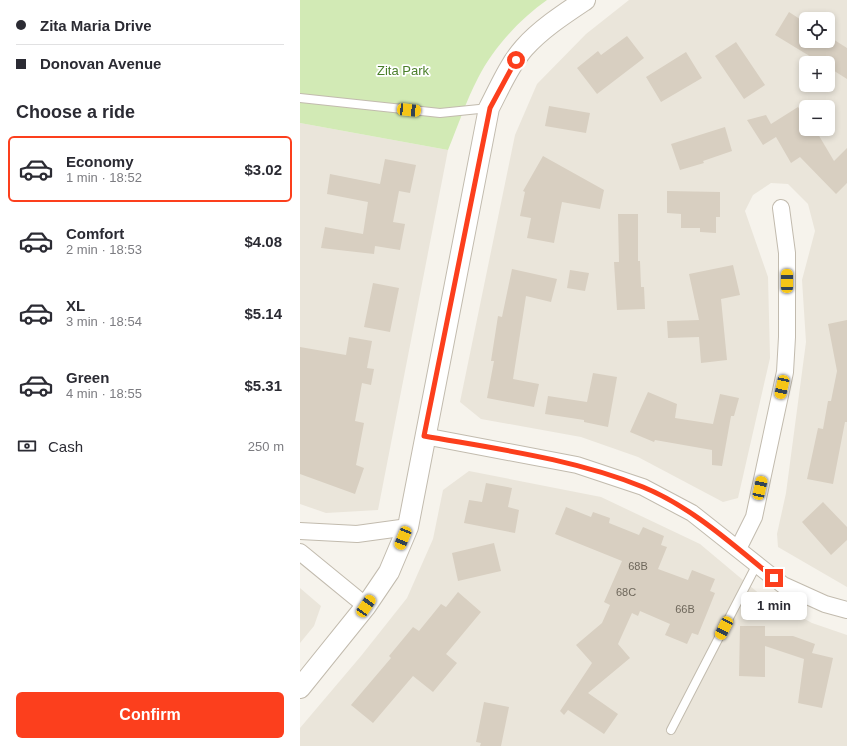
<!DOCTYPE html>
<meta charset="utf-8">
<style>
:root{--surface:#fff;--page:#f7f7f7;--text:#2b2b33;--muted:#7c7c81;--line:#e1e1e2;--accent:#fc3f1d}
body{margin:0;font-family:Helvetica,sans-serif;background:var(--page);color:var(--text);height:100vh;display:flex;flex-direction:column;font-size:15px;white-space:nowrap}
*{box-sizing:border-box;margin:0}
p{font-size:13px;color:var(--muted)}
.icon{flex:none;width:22px;height:22px;fill:none;stroke:currentColor;stroke-width:2;stroke-linecap:round;stroke-linejoin:round}
.map{position:relative;flex:1;overflow:hidden}
.sheet{display:flex;flex-direction:column;background:var(--surface);width:300px}
.sheet>*{flex:none}
.banner{display:grid;align-content:center;height:88px;padding:0 16px;background:var(--surface)}
.tools{position:absolute;left:499px;top:12px;display:grid;gap:8px}
.tools a{display:grid;place-items:center;width:36px;height:36px;border-radius:6px;background:var(--surface);box-shadow:0 2px 6px #0003;font-size:20px}
.end{position:absolute;width:18px;height:18px;margin:-9px;border:5px solid #fc3f1d;background:#fff;box-shadow:0 0 0 2px #fff}
.from{border-radius:50%}
.bubble{position:absolute;height:28px;border-radius:6px;background:var(--surface);box-shadow:0 2px 6px #0003;font-size:13px;font-weight:800;line-height:28px;text-align:center}
.car{position:absolute;width:12px;height:24px;margin:-12px -6px;border-radius:5px;box-shadow:0 0 3px 1px #0007;background:linear-gradient(#f5c518 24%,#345 0 40%,#f5c518 0 76%,#345 0 86%,#f5c518 0)}
.banner b{display:flex;align-items:center;gap:14px;height:38px;font-size:15px}
.banner b+b{border-top:1px solid var(--line)}
.banner i{width:10px;height:10px;background:var(--text)}
ul{padding:0;list-style:none}
li{display:flex;align-items:center;gap:12px;height:66px;margin:0 8px 6px;padding:0 8px;border:2px solid transparent;border-radius:6px}
li div{flex:1}
li b{display:block;font-size:15px}
li em{font-style:normal;font-weight:800}
li.on{border-color:var(--accent)}
li>.icon{width:36px;height:36px;stroke-width:1.5}
h2{padding:0 16px;font-size:18px;line-height:48px}
.pay{display:flex;align-items:center;gap:10px;height:44px;padding:0 16px;font-size:15px}
.pay p{margin-inline-start:auto}
.primary-button{display:flex;gap:8px;margin-top:auto;padding:8px 16px}
.primary-button a{flex:1;height:46px;border-radius:6px;background:var(--accent);color:#fff;font-size:16px;font-weight:800;line-height:46px;text-align:center}
main{display:flex;flex:1;min-height:0}
.map>svg:first-child{display:block}
.residential{fill:#eae5da;fill-rule:evenodd}
.green{fill:#d2eab5}
.building{fill:#d8cfc1}
.lines{fill:none;stroke-linecap:round;stroke-linejoin:round}
.service-casing{stroke:#c2bbae;stroke-width:10}
.minor-casing{stroke:#c2bbae;stroke-width:18}
.tertiary-casing{stroke:#c2bbae;stroke-width:22}
.service{stroke:#fff;stroke-width:8}
.minor{stroke:#fff;stroke-width:16}
.tertiary{stroke:#fff;stroke-width:20}
.route{stroke:#fc3f1d;stroke-width:5}
.labels{text-anchor:middle;dominant-baseline:central;stroke-width:3.5;stroke-linejoin:round;paint-order:stroke}
.number-label{font-size:11px;fill:#6e675b}
.park-label{font-size:13px;fill:#4a7f2a;stroke:#fff}
</style>
<main>
<section class="sheet">
<div class="banner">
<b><i class="from"></i>Zita Maria Drive</b>
<b><i></i>Donovan Avenue</b>
</div>
<h2>Choose a ride</h2>
<ul>
<li class="on"><svg class="icon" aria-label="car" viewBox="0 0 24 24"><path d="M5 17H2v-5l4-1 3-4h7l3 4 3 1v5h-3M9 17h6M6 11h13"/><circle cx="7" cy="17" r="2"/><circle cx="17" cy="17" r="2"/></svg><div><b>Economy</b><p>1 min · 18:52</p></div><em>$3.02</em></li>
<li><svg class="icon" aria-label="car" viewBox="0 0 24 24"><path d="M5 17H2v-5l4-1 3-4h7l3 4 3 1v5h-3M9 17h6M6 11h13"/><circle cx="7" cy="17" r="2"/><circle cx="17" cy="17" r="2"/></svg><div><b>Comfort</b><p>2 min · 18:53</p></div><em>$4.08</em></li>
<li><svg class="icon" aria-label="car" viewBox="0 0 24 24"><path d="M5 17H2v-5l4-1 3-4h7l3 4 3 1v5h-3M9 17h6M6 11h13"/><circle cx="7" cy="17" r="2"/><circle cx="17" cy="17" r="2"/></svg><div><b>XL</b><p>3 min · 18:54</p></div><em>$5.14</em></li>
<li><svg class="icon" aria-label="car" viewBox="0 0 24 24"><path d="M5 17H2v-5l4-1 3-4h7l3 4 3 1v5h-3M9 17h6M6 11h13"/><circle cx="7" cy="17" r="2"/><circle cx="17" cy="17" r="2"/></svg><div><b>Green</b><p>4 min · 18:55</p></div><em>$5.31</em></li>
</ul>
<div class="pay"><svg class="icon" aria-label="cash" viewBox="0 0 24 24"><path d="M3 7h18v10H3z"/><circle cx="12" cy="12" r="2"/></svg>Cash<p>250 m</p></div>
<div class="primary-button"><a>Confirm</a></div>
</section>
<div class="map">
<svg width="547" height="746" viewBox="0 0 547 746">
<rect width="100%" height="100%" fill="#f6f3ec"/>
<path class="residential" d="M 329,0 L 547,0 L 547,587 L 478,547 L 477,534 L 486,493 L 506,342 L 502,280 L 515,231 L 508,204 L 488,184 L 471,183 L 453,195 L 445,211 L 468,277 L 470,358 L 438,498 L 423,502 L 338,457 L 281,437 L 181,419 L 160,402 L 215,135 L 237,84 L 286,34 ZM 506,19 L 528,19 L 528,41 L 506,41 ZM 506,63 L 528,63 L 528,85 L 506,85 ZM 506,107 L 528,107 L 528,129 L 506,129 Z
M 0,123 L 148,150 L 78,510 L 26,513 L 0,504 Z
M 169,471 L 301,497 L 400,544 L 462,596 L 512,623 L 547,635 L 547,746 L 0,746 L 0,728 L 61,656 L 107,598 L 133,539 L 143,490 Z
M 0,588 L 21,606 L 14,626 L 0,643 Z"/>
<path class="green" d="M 0,0 L 247,0 C 220,19 193,48 178,78 C 166,101 158,126 148,150 L 0,123 Z"/>
<path class="building" d="M 489,12 L 506,23 L 506,41 L 528,41 L 528,36 L 547,48 L 547,79 L 528,67 L 528,63 L 521,63 L 475,35 Z
M 327,36 L 344,58 L 297,94 L 277,68 L 298,51 L 301,55 Z
M 436,42 L 465,85 L 444,99 L 415,56 Z
M 386,52 L 402,78 L 361,102 L 346,77 Z
M 249,106 L 290,113 L 286,133 L 245,126 Z
M 498,107 L 506,119 L 506,129 L 512,129 L 513,131 L 515,129 L 534,161 L 547,148 L 547,183 L 536,194 L 500,157 L 491,163 L 476,137 L 463,145 L 447,120 L 466,115 L 471,124 Z
M 425,127 L 432,151 L 403,161 L 404,163 L 380,170 L 371,144 Z
M 243,156 L 304,190 L 300,209 L 262,202 L 254,243 L 227,238 L 231,218 L 220,216 L 225,192 L 223,191 Z
M 85,159 L 116,165 L 110,193 L 99,191 L 93,222 L 105,224 L 100,250 L 75,246 L 74,254 L 21,248 L 25,227 L 63,234 L 68,202 L 27,194 L 30,174 L 80,184 Z
M 367,191 L 420,192 L 420,217 L 416,217 L 416,233 L 400,232 L 400,228 L 381,228 L 381,214 L 367,213 Z
M 318,214 L 338,214 L 338,261 L 340,261 L 341,287 L 344,287 L 345,309 L 317,310 L 314,262 L 319,262 Z
M 433,265 L 440,295 L 421,299 L 427,360 L 401,363 L 399,337 L 368,338 L 367,321 L 399,320 L 389,274 Z
M 212,269 L 257,279 L 251,302 L 226,296 L 213,379 L 239,384 L 234,407 L 187,398 L 194,361 L 191,361 L 198,316 L 202,317 Z
M 270,270 L 289,273 L 285,291 L 267,288 Z
M 73,283 L 99,288 L 90,332 L 64,327 Z
M 547,320 L 547,422 L 545,422 L 533,484 L 507,479 L 518,428 L 523,429 L 528,401 L 531,401 L 537,371 L 528,324 Z
M 49,337 L 72,341 L 67,368 L 74,369 L 71,385 L 62,383 L 55,421 L 64,423 L 56,465 L 64,468 L 55,494 L 0,474 L 0,347 L 46,355 Z
M 293,373 L 317,377 L 308,427 L 284,422 L 284,420 L 245,414 L 248,396 L 287,402 Z
M 348,392 L 377,404 L 375,418 L 413,424 L 420,394 L 439,398 L 434,416 L 431,416 L 422,466 L 412,465 L 412,450 L 355,440 L 354,442 L 330,432 Z
M 186,483 L 212,488 L 208,507 L 219,510 L 215,533 L 164,523 L 169,500 L 182,502 Z
M 523,502 L 547,527 L 547,540 L 531,555 L 502,522 Z
M 266,507 L 291,517 L 293,512 L 310,518 L 309,523 L 339,535 L 343,527 L 364,536 L 361,545 L 367,547 L 358,569 L 388,580 L 392,570 L 415,579 L 410,591 L 415,593 L 407,613 L 398,635 L 392,633 L 387,644 L 365,635 L 370,624 L 340,611 L 338,616 L 332,613 L 318,644 L 330,658 L 288,693 L 318,714 L 304,734 L 268,710 L 264,715 L 260,711 L 292,663 L 276,645 L 302,623 L 310,605 L 304,602 L 322,561 L 255,534 Z
M 194,543 L 201,571 L 158,581 L 152,553 Z
M 158,592 L 181,612 L 146,654 L 157,663 L 133,692 L 113,676 L 73,723 L 51,705 L 91,658 L 89,656 L 113,627 L 119,631 L 141,604 L 146,607 Z
M 440,626 L 465,626 L 465,636 L 493,636 L 515,644 L 512,653 L 533,658 L 522,708 L 498,703 L 504,659 L 465,646 L 465,677 L 439,676 Z
M 184,702 L 209,707 L 201,746 L 180,746 L 181,743 L 176,742 Z"/>
<g class="lines">
<g class="service-casing">
<path id="service" d="M 0,98 L 140,113 L 189,108
M 371,730 L 457,564"/>
</g>
<g class="minor-casing">
<path id="minor" d="M 124,436 L 277,465 L 343,487 L 392,513 L 483,585 L 525,604 L 547,610
M 0,531 L 57,534 L 108,527
M 438,549 L 454,517 L 485,372 L 487,337 L 487,253 L 481,208
M 0,552 L 66,606"/>
</g>
<g class="tertiary-casing">
<path id="tertiary" d="M 0,688 L 66,606 L 89,572 L 108,527 L 189,108 C 199,89 209,65 224,48 C 241,29 264,14 285,0"/>
</g>
<use href="#service" class="service"/>
<use href="#minor" class="minor"/>
<use href="#tertiary" class="tertiary"/>
</g>
<g class="lines">
<path class="route" d="M 216,60 L 190,108 L 124,436 C 197,449 274,459 343,487 C 392,507 433,545 474,578"/>
</g>
<g class="labels">
<g class="number-label">
<text x="338" y="566">68B</text>
<text x="326" y="592">68C</text>
<text x="385" y="609">66B</text>
</g>
<g class="park-label">
<text x="103" y="70">Zita Park</text>
</g>
</g>
</svg>
<div class="tools">
<a><svg class="icon" aria-label="locate" viewBox="0 0 24 24"><circle cx="12" cy="12" r="6"/><path d="M12 2v4M12 18v4M2 12h4M18 12h4"/></svg></a>
<a>+</a>
<a>−</a>
</div>
<i class="end from" style="left:216px;top:60px"></i>
<i class="end" style="left:474px;top:578px"></i>
<div class="bubble" style="left:441px;top:592px;width:66px">1 min</div>
<i class="car" style="left:109px;top:110px;rotate:96deg"></i>
<i class="car" style="left:487px;top:281px;rotate:0deg"></i>
<i class="car" style="left:482px;top:387px;rotate:192deg"></i>
<i class="car" style="left:460px;top:488px;rotate:12deg"></i>
<i class="car" style="left:103px;top:538px;rotate:202deg"></i>
<i class="car" style="left:66px;top:606px;rotate:34deg"></i>
<i class="car" style="left:424px;top:628px;rotate:207deg"></i>
</div>
</main>
